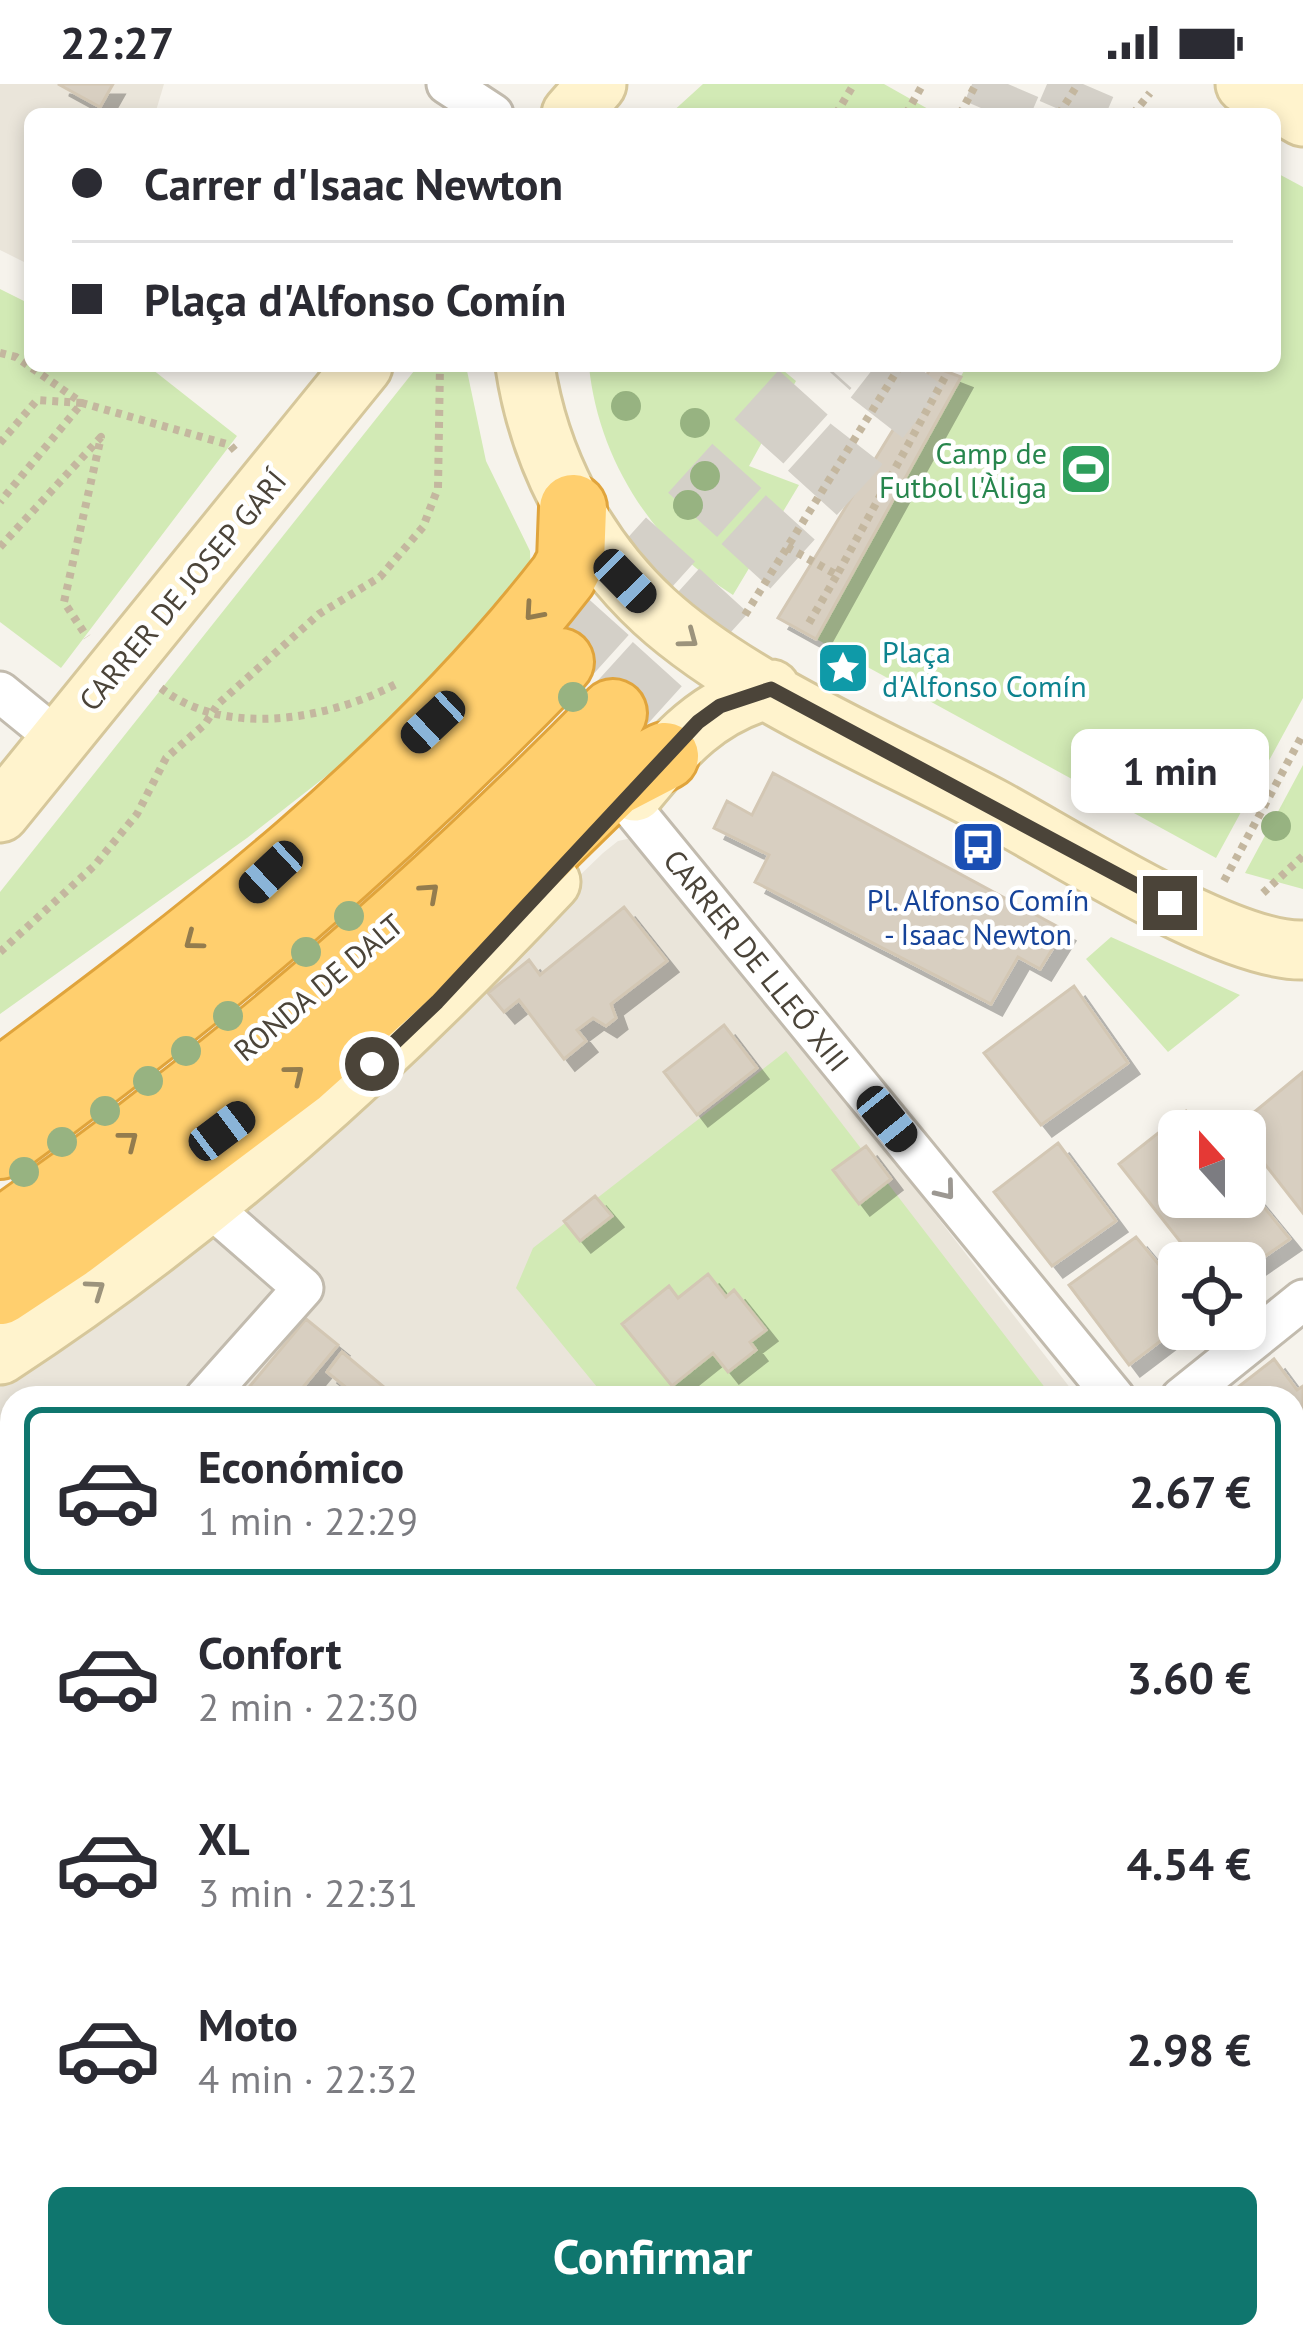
<!DOCTYPE html>
<html lang="es">
<meta charset="utf-8">
<style>
:root{--surface:#fff;--page:#f2f2f3;--text:#2b2b33;--muted:#7c7c81;--line:#e1e1e2;--accent:#0f766e}
body{margin:0;font-family:"PT Sans",sans-serif;background:var(--page);color:var(--text);height:100vh;display:flex;flex-direction:column;font-size:45px;white-space:nowrap}
*{box-sizing:border-box;margin:0}
p{font-size:39px;color:var(--muted)}
.icon{flex:none;width:66px;height:66px;fill:none;stroke:currentColor;stroke-width:2;stroke-linecap:round;stroke-linejoin:round}
.map{position:relative;flex:1;overflow:hidden}
.details{position:absolute;left:0px;top:1302px;width:1305px;height:963px;display:flex;flex-direction:column;background:var(--surface);border-radius:36px 36px 0 0;box-shadow:0 6px 18px #0003}
.details>*{flex:none}
.hud{position:absolute;left:24px;top:24px;width:1257px;height:264px;border-radius:18px;box-shadow:0 6px 18px #0003;display:grid;align-content:center;height:264px;padding:0 48px;background:var(--surface)}
.needle{width:78px;rotate:339deg}
.controls{position:absolute;left:1158px;top:1026px;display:grid;gap:24px}
.controls a{display:grid;place-items:center;width:108px;height:108px;border-radius:18px;background:var(--surface);box-shadow:0 6px 18px #0003;font-size:60px}
.end{position:absolute;width:54px;height:54px;margin:-27px;border:15px solid #4b4439;background:#fff;box-shadow:0 0 0 6px #fff}
.from{border-radius:50%}
.bubble{position:absolute;height:84px;border-radius:18px;background:var(--surface);box-shadow:0 6px 18px #0003;font-size:39px;font-weight:700;line-height:84px;text-align:center}
.car{position:absolute;width:36px;height:72px;margin:-36px -18px;border-radius:15px;box-shadow:0 0 9px 3px #0007;background:linear-gradient(#222 24%,#8ab4d8 0 40%,#222 0 76%,#8ab4d8 0 86%,#222 0)}
.hud b{display:flex;align-items:center;gap:42px;height:114px;font-size:45px}
.hud b+b{border-top:3px solid var(--line)}
.hud i{width:30px;height:30px;background:var(--text)}
ul{padding:21px 0 0;list-style:none}
li{display:flex;align-items:center;gap:36px;height:168px;margin:0 24px 18px;padding:0 24px;border:6px solid transparent;border-radius:18px}
li div{flex:1}
li b{display:block;font-size:45px}
li em{font-style:normal;font-weight:700}
li.on{border-color:var(--accent)}
li>.icon{width:108px;height:108px;stroke-width:1.5}
.button{display:flex;gap:24px;margin-top:auto;padding:24px 48px}
.button a{flex:1;height:138px;border-radius:18px;background:var(--accent);color:#fff;font-size:48px;font-weight:700;line-height:138px;text-align:center}
.status{display:flex;justify-content:space-between;align-items:center;height:84px;padding:0 60px;background:var(--surface);direction:ltr}
.status svg{height:33px;fill:currentColor}
.map>svg:first-child{display:block}
.residential{fill:#eae5da}
.green{fill:#d2eab5}
.parking{fill:#e5e3e0}
.building{fill:#d8cfc1;stroke:#d3c7b4;stroke-width:3;filter:url(#shadow)}
.lines{fill:none;stroke-linecap:round;stroke-linejoin:round}
.highway-tunnel{stroke:#d4d0c8;stroke-width:66;stroke-dasharray:66 33;stroke-linecap:butt}
.street-casing{stroke:#c2bbae;stroke-width:45}
.secondary-casing{stroke:#d6c79b;stroke-width:63}
.highway-casing{stroke:#e0a43c;stroke-width:72}
.path{stroke:#c4b79f;stroke-width:8;stroke-dasharray:6 6;stroke-linecap:butt}
.street{stroke:#fff;stroke-width:39}
.secondary{stroke:#fff3cd;stroke-width:57}
.highway{stroke:#ffcf6e;stroke-width:66}
.tree{fill:#97b381}
.oneway{stroke:#937c4e}
.oneway2{stroke:#9c937c}
.oneway3{stroke:#9c9892}
.route{stroke:#4b4439;stroke-width:15}
.labels{text-anchor:middle;dominant-baseline:central;stroke-width:9;stroke-linejoin:round;paint-order:stroke}
.leisure-label{font-size:30px;fill:#27864d;stroke:#fff;text-anchor:end}
.street-label{font-size:30px;fill:#4b4439;stroke:#fff}
.culture-label{font-size:30px;fill:#0d838f;stroke:#fff;text-anchor:start}
.transit-label{font-size:30px;fill:#164399;stroke:#fff}
</style>
<div class="status"><b>22:27</b><svg viewBox="0 0 49 12"><path d="M0 12V9h3v3zM5 12V6h3v6zM10 12V3h3v9zM15 12V0h3v12zM26 1h20v11H26zM47 4h2v5h-2z"/></svg></div>
<div class="map">
<svg width="1303" height="2264" viewBox="0 0 1303 2264">
<defs>
<filter id="shadow"><feDropShadow dx="11" dy="11" stdDeviation="0" flood-color="#0004"/></filter>
</defs>
<rect width="100%" height="100%" fill="#f6f3ec"/>
<path class="residential" d="M 0,0 L 164,0 L 155,30 L 30,30 L 30,181 L 0,166 Z
M 641,752 L 1078,1314 L 12,1314 L 12,1477 L 0,1467 L 0,1294 L 243,1116 L 603,769 L 618,757 Z"/>
<path class="green" d="M 703,0 L 884,0 L 937,30 L 670,30 Z
M 1275,88 L 1303,103 L 1303,614 L 1216,774 L 778,534 L 932,282 L 961,292 L 967,282 L 1275,282 Z
M 0,205 L 30,220 L 30,282 L 148,282 L 237,352 L 61,584 L 0,538 Z
M 418,282 L 466,282 L 486,377 L 530,467 L 531,494 L 375,654 L 247,754 L 0,930 L 0,808 Z
M 589,282 L 778,282 L 796,297 L 749,382 L 799,401 L 733,511 C 654,462 598,375 589,282 Z
M 1303,681 L 1303,805 L 1245,789 Z
M 1111,853 L 1240,911 L 1168,968 L 1086,875 Z
M 786,967 L 1053,1314 L 606,1314 L 516,1204 L 533,1164 Z
M 0,1615 L 12,1625 L 12,1920 L 0,1910 Z
M 0,1985 L 12,1995 L 12,2253 L 218,2253 L 212,2264 L 0,2264 Z"/>
<path class="parking" d="M 0,1772 L 12,1782 L 12,1909 L 0,1899 Z"/>
<path class="building" d="M 58,0 L 113,0 L 100,23 Z
M 932,282 L 961,293 L 816,555 L 778,534 Z
M 773,689 L 1064,846 L 1040,885 L 1018,873 L 991,920 L 755,798 L 769,771 L 714,744 L 727,717 L 752,731 Z
M 624,823 L 667,877 L 611,920 L 616,934 L 606,942 L 593,934 L 577,946 L 586,957 L 564,975 L 519,916 L 504,928 L 488,909 L 529,876 L 540,891 Z
M 1074,902 L 1128,979 L 1041,1041 L 984,969 Z
M 724,941 L 757,984 L 697,1031 L 664,988 Z
M 1303,988 L 1303,1129 L 1236,1043 Z
M 1186,1027 L 1202,1047 L 1179,1047 L 1179,1113 L 1245,1113 L 1245,1100 L 1290,1155 L 1245,1186 L 1245,1179 L 1197,1179 L 1119,1080 Z
M 1058,1059 L 1116,1137 L 1052,1182 L 994,1108 Z
M 866,1062 L 891,1095 L 859,1120 L 833,1086 Z
M 595,1112 L 612,1132 L 580,1157 L 564,1137 Z
M 1136,1153 L 1179,1205 L 1179,1243 L 1129,1281 L 1069,1201 Z
M 708,1190 L 726,1213 L 734,1206 L 766,1246 L 750,1258 L 756,1266 L 728,1288 L 713,1269 L 672,1302 L 622,1240 L 669,1202 L 678,1214 Z
M 306,1235 L 338,1261 L 294,1314 L 240,1314 Z
M 342,1268 L 397,1314 L 359,1314 L 327,1288 Z
M 1274,1275 L 1297,1306 L 1303,1302 L 1303,1349 L 1293,1357 L 1293,1314 L 1224,1314 Z
M 1293,1670 L 1303,1683 L 1303,1720 L 1297,1725 L 1293,1749 Z
M 1293,1991 L 1303,2004 L 1303,2125 L 1293,2133 Z
M 0,2042 L 12,2052 L 12,2109 L 0,2124 Z
M 1303,2202 L 1303,2264 L 1228,2264 L 1241,2253 L 1293,2253 L 1293,2210 Z
M 568,2253 L 679,2253 L 669,2264 L 579,2264 Z
M 1026,2253 L 1067,2253 L 1058,2264 L 1028,2264 L 1021,2258 Z
M 322,2254 L 334,2264 L 284,2264 L 287,2259 Z"/>
<g class="lines">
<path class="highway-tunnel" d="M 995,30 L 1008,0
M 1070,30 L 1083,0
M 560,578 L 827,282
M 613,629 L 854,363 L 917,282"/>
<g class="street-casing">
<path id="street" d="M 447,0 L 493,30
M 0,608 L 59,656
M 627,718 L 1115,1314
M 205,1314 L 303,1204 L 209,1122
M 1181,1314 L 1303,1216
M 1293,1546 L 1303,1559
M 0,1950 L 12,1960
M 1293,2180 L 1303,2172
M 353,2253 L 366,2264
M 250,2264 L 256,2253
M 1190,2264 L 1204,2253"/>
</g>
<g class="secondary-casing">
<path id="secondary" d="M 1245,0 L 1303,33
M 571,30 L 597,0
M 525,282 C 539,375 585,463 654,527 C 741,607 886,667 991,723 C 1064,762 1227,868 1303,866
M 635,708 C 675,660 708,621 771,605
M 0,729 L 363,282
M 0,1271 C 206,1137 383,976 551,798
M 0,1520 L 12,1530
M 859,2253 L 871,2264"/>
</g>
<g class="highway-casing">
<path id="highway" d="M 0,999 C 202,850 408,692 563,492 L 571,477 L 573,424
M 0,1061 C 205,913 384,760 560,578
M 0,1149 C 222,996 424,821 613,629
M 0,1207 L 68,1162 L 298,989 L 520,790 L 613,699 L 665,672"/>
</g>
<path class="path" d="M 836,30 L 854,0
M 906,30 L 923,0
M 960,30 L 976,0
M 1059,30 L 1078,0
M 1133,30 L 1150,9
M 0,269 L 16,273 L 82,319 L 230,361 L 237,369
M 0,359 L 37,316 L 82,319 L 0,418
M 0,463 L 101,353 L 64,518 L 87,553
M 787,463 L 837,491 L 945,293
M 745,531 L 900,282
M 809,539 L 837,491
M 161,604 C 225,655 331,635 398,599
M 1224,797 L 1303,650
M 1263,809 L 1303,772
M 0,868 L 95,781 L 137,730 L 166,674 L 205,640 L 218,620 L 319,530 L 380,493 L 423,443 L 438,404 L 440,282"/>
<use href="#street" class="street"/>
<use href="#secondary" class="secondary"/>
<use href="#highway" class="highway"/>
</g>
<g class="tree">
<circle cx="626" cy="322" r="15"/>
<circle cx="695" cy="339" r="15"/>
<circle cx="705" cy="392" r="15"/>
<circle cx="688" cy="421" r="15"/>
<circle cx="573" cy="613" r="15"/>
<circle cx="1276" cy="742" r="15"/>
<circle cx="349" cy="832" r="15"/>
<circle cx="306" cy="868" r="15"/>
<circle cx="228" cy="932" r="15"/>
<circle cx="186" cy="967" r="15"/>
<circle cx="148" cy="997" r="15"/>
<circle cx="105" cy="1027" r="15"/>
<circle cx="62" cy="1058" r="15"/>
<circle cx="24" cy="1088" r="15"/>
</g>
<defs><path id="oneway-chevron" d="M-2-3.5L2.5 0L-2 3.5" fill="none" stroke-width="1.6" stroke-linecap="round" stroke-linejoin="round" transform="scale(3)"/></defs>
<g class="oneway">
<use href="#oneway-chevron" transform="translate(533 528) rotate(131)"/>
<use href="#oneway-chevron" transform="translate(430 808) rotate(-42)"/>
<use href="#oneway-chevron" transform="translate(193 857) rotate(143)"/>
<use href="#oneway-chevron" transform="translate(295 990) rotate(-39)"/>
<use href="#oneway-chevron" transform="translate(129 1056) rotate(-38)"/>
</g>
<g class="oneway2">
<use href="#oneway-chevron" transform="translate(689 555) rotate(37)"/>
<use href="#oneway-chevron" transform="translate(96 1205) rotate(-35)"/>
</g>
<use class="oneway3" href="#oneway-chevron" transform="translate(946 1107) rotate(51)"/>
<g class="lines">
<path class="route" d="M 372,980 L 437,918 L 698,638 L 720,622 L 771,605 L 1170,819"/>
</g>
<defs>
<g id="stadium-square" transform="scale(2.7)"><rect x="-9" y="-9" width="18" height="18" rx="4" fill="#2e9e5b" stroke="#fff"/><path d="M0-5a6.5 5 0 1 0 0 10a6.5 5 0 1 0 0-10ZM-3.5-1.8h7v3.6h-7Z" fill="#fff"/></g>
<g id="sight-square" transform="scale(2.7)"><rect x="-9" y="-9" width="18" height="18" rx="4" fill="#0f9aa8" stroke="#fff"/><path d="M0-6L1.8-2.2L6-1.7L2.9 1.2L3.7 5.4L0 3.3L-3.7 5.4L-2.9 1.2L-6-1.7L-1.8-2.2Z" fill="#fff"/></g>
<g id="bus-square" transform="scale(2.7)"><rect x="-9" y="-9" width="18" height="18" rx="4" fill="#1a4fb4" stroke="#fff"/><path d="M-5-6H5V4H4V6H2V4H-2V6H-4V4H-5ZM-3.5-4V0h7V-4ZM-3.5 1.2v1.5H-2V1.2ZM2 1.2v1.5H3.5V1.2Z" fill="#fff"/></g>
</defs>
<g fill-rule="evenodd">
<use href="#stadium-square" x="1086" y="385"/>
<use href="#sight-square" x="843" y="584"/>
<use href="#bus-square" x="978" y="763"/>
</g>
<g class="labels">
<g class="leisure-label">
<text x="1047" y="368">Camp de<tspan x="1047" dy="34">Futbol l'Àliga</tspan></text>
</g>
<g class="street-label">
<text transform="translate(182 506) rotate(-50)">CARRER DE JOSEP GARÍ</text>
<text transform="translate(757 876) rotate(51)">CARRER DE LLEÓ XIII</text>
<text transform="translate(318 903) rotate(-40)">RONDA DE DALT</text>
</g>
<g class="culture-label">
<text x="882" y="567">Plaça<tspan x="882" dy="34">d'Alfonso Comín</tspan></text>
</g>
<g class="transit-label">
<text x="978" y="815">Pl. Alfonso Comín<tspan x="978" dy="34">- Isaac Newton</tspan></text>
</g>
</g>
</svg>
<div class="controls">
<a><svg class="needle" viewBox="-14 -14 28 28"><path d="M0-13l5 13h-10z" fill="#e53935"/><path d="M0 13l5-13h-10z" fill="#7c7c81"/></svg></a>
<a><svg class="icon" aria-label="locate" viewBox="0 0 24 24"><circle cx="12" cy="12" r="6"/><path d="M12 2v4M12 18v4M2 12h4M18 12h4"/></svg></a>
</div>
<i class="end from" style="left:372px;top:980px"></i>
<i class="end" style="left:1170px;top:819px"></i>
<div class="bubble" style="left:1071px;top:645px;width:198px">1 min</div>
<i class="car" style="left:625px;top:497px;rotate:136deg"></i>
<i class="car" style="left:433px;top:638px;rotate:227deg"></i>
<i class="car" style="left:271px;top:788px;rotate:227deg"></i>
<i class="car" style="left:887px;top:1035px;rotate:141deg"></i>
<i class="car" style="left:222px;top:1047px;rotate:53deg"></i>
<div class="hud">
<b><i class="from"></i>Carrer d'Isaac Newton</b>
<b><i></i>Plaça d'Alfonso Comín</b>
</div>
<section class="details">
<ul>
<li class="on"><svg class="icon" aria-label="car" viewBox="0 0 24 24"><path d="M5 17H2v-5l4-1 3-4h7l3 4 3 1v5h-3M9 17h6M6 11h13"/><circle cx="7" cy="17" r="2"/><circle cx="17" cy="17" r="2"/></svg><div><b>Económico</b><p>1 min · 22:29</p></div><em>2.67 €</em></li>
<li><svg class="icon" aria-label="car" viewBox="0 0 24 24"><path d="M5 17H2v-5l4-1 3-4h7l3 4 3 1v5h-3M9 17h6M6 11h13"/><circle cx="7" cy="17" r="2"/><circle cx="17" cy="17" r="2"/></svg><div><b>Confort</b><p>2 min · 22:30</p></div><em>3.60 €</em></li>
<li><svg class="icon" aria-label="car" viewBox="0 0 24 24"><path d="M5 17H2v-5l4-1 3-4h7l3 4 3 1v5h-3M9 17h6M6 11h13"/><circle cx="7" cy="17" r="2"/><circle cx="17" cy="17" r="2"/></svg><div><b>XL</b><p>3 min · 22:31</p></div><em>4.54 €</em></li>
<li><svg class="icon" aria-label="car" viewBox="0 0 24 24"><path d="M5 17H2v-5l4-1 3-4h7l3 4 3 1v5h-3M9 17h6M6 11h13"/><circle cx="7" cy="17" r="2"/><circle cx="17" cy="17" r="2"/></svg><div><b>Moto</b><p>4 min · 22:32</p></div><em>2.98 €</em></li>
</ul>
<div class="button"><a>Confirmar</a></div>
</section>
</div>
